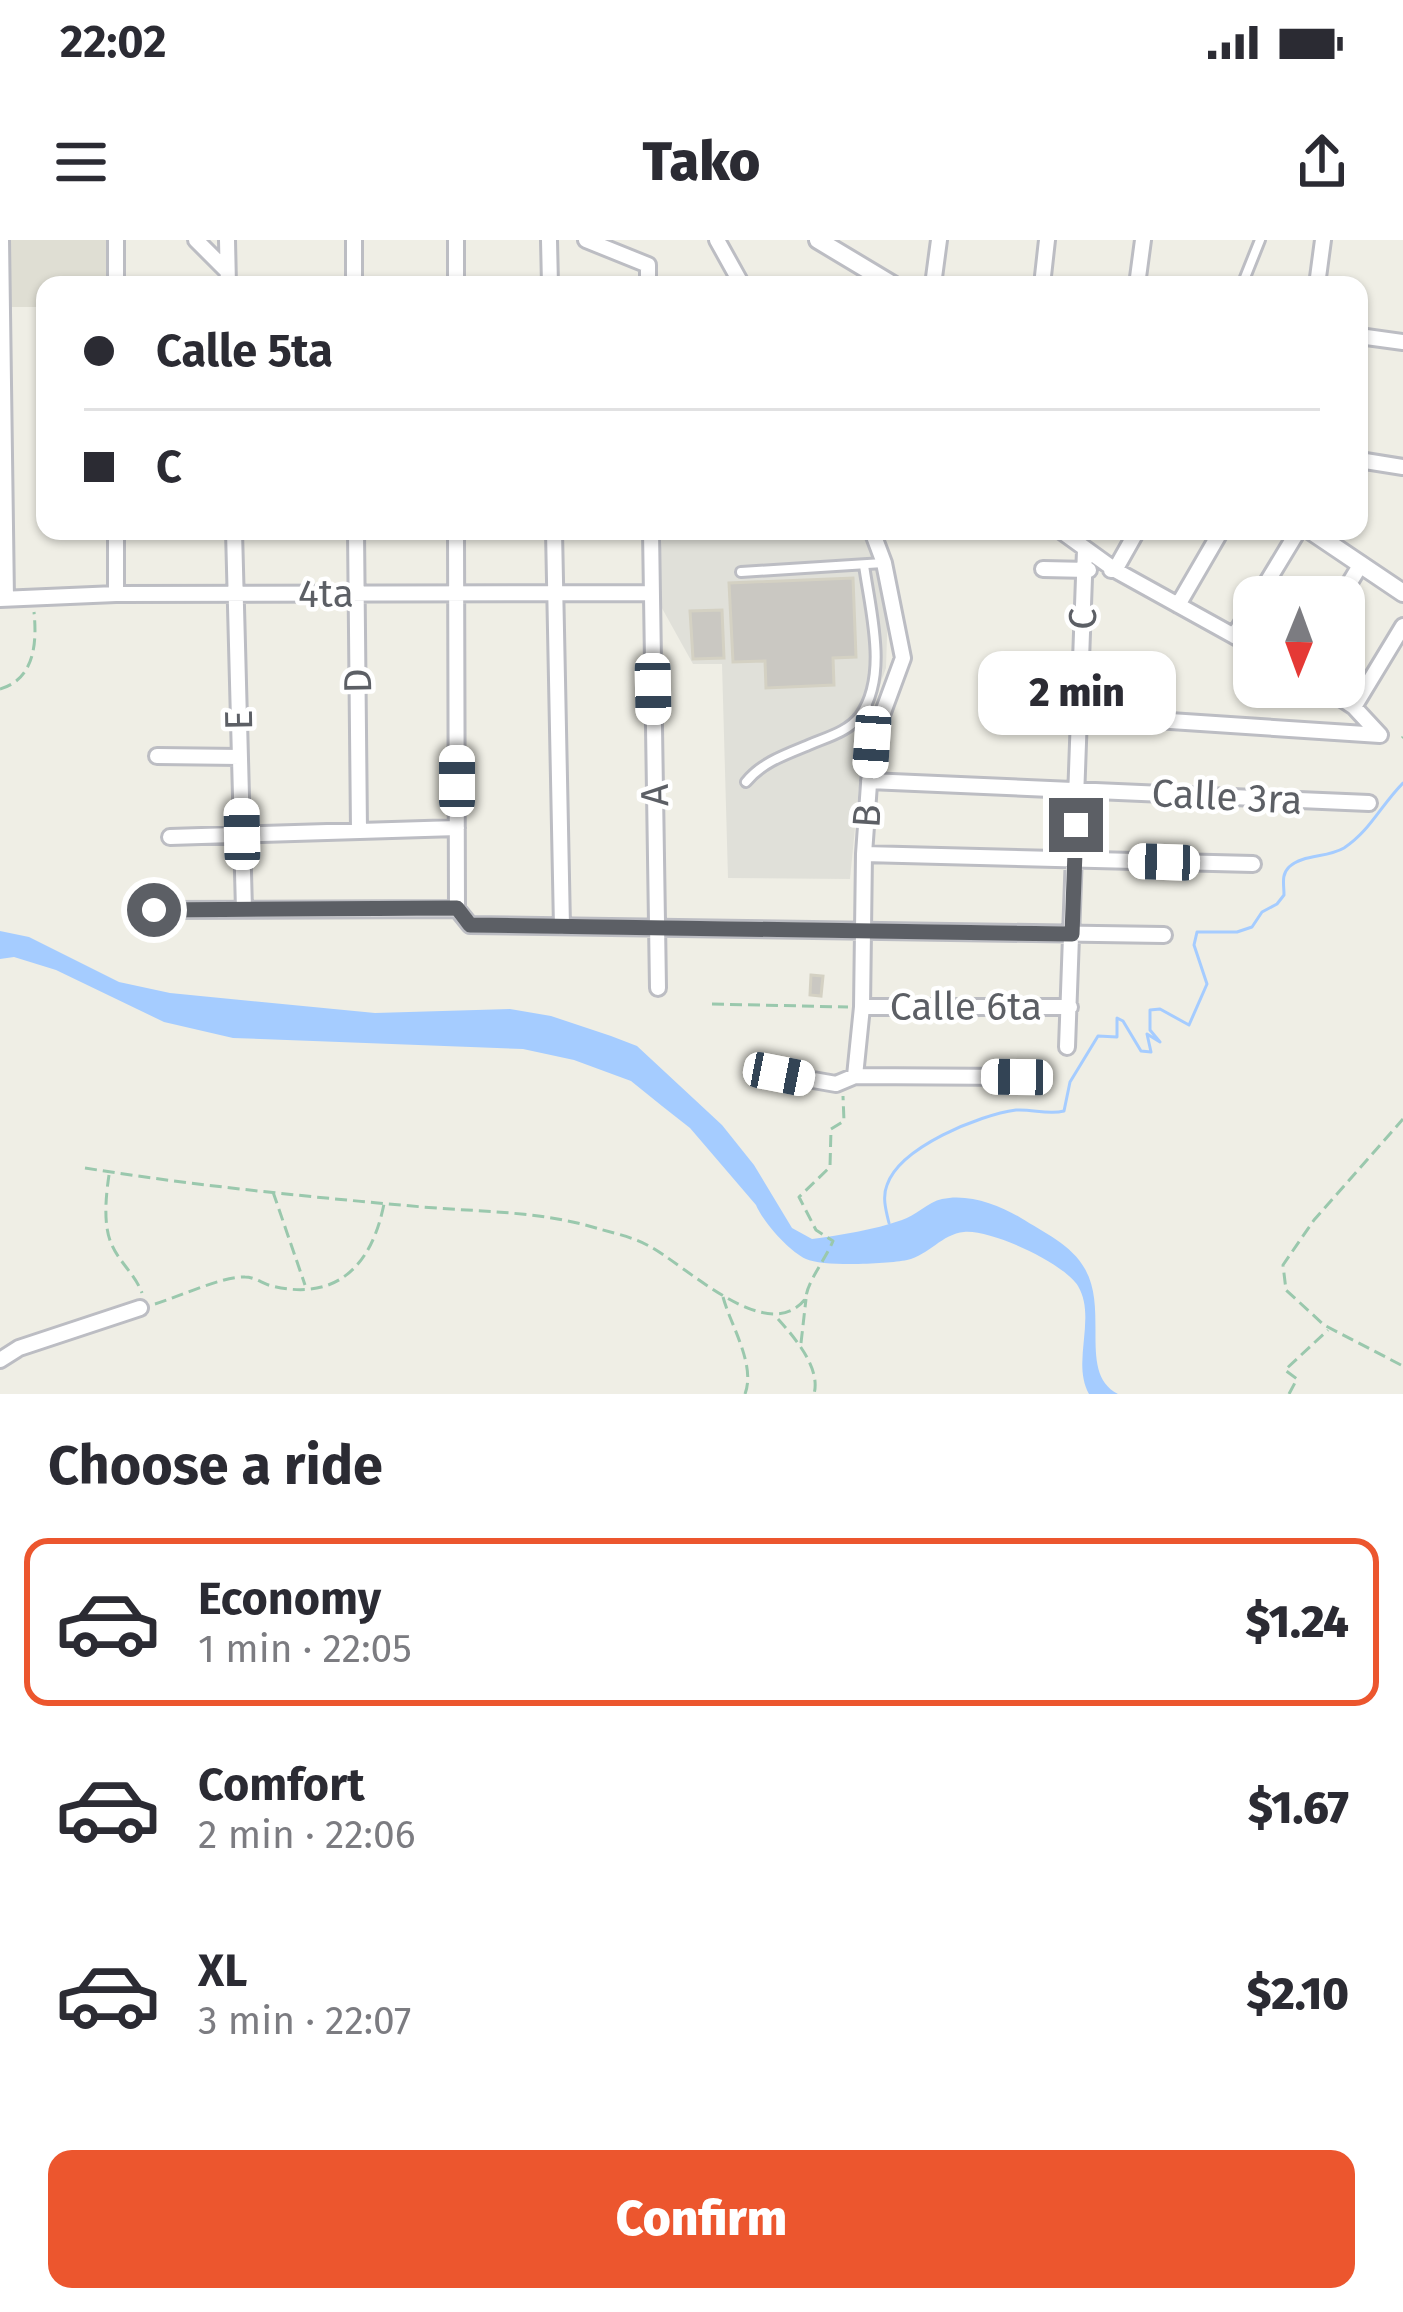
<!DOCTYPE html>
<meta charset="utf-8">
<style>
:root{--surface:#fff;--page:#f7f7f7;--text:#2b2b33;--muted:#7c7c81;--line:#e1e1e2;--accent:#ec562e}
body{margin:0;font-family:"Fira Sans",sans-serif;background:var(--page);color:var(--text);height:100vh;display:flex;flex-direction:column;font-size:45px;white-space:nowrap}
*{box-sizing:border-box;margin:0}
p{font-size:39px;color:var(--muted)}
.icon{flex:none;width:66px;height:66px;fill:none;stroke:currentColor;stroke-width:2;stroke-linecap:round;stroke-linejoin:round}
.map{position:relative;height:1154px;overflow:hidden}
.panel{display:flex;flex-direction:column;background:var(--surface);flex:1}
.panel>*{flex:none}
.hud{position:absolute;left:36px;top:36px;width:1332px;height:264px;border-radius:24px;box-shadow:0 3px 9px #0004;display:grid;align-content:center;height:264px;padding:0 48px;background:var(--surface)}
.needle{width:78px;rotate:181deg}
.fabs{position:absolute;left:1233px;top:336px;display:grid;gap:24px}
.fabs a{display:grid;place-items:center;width:132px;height:132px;border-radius:24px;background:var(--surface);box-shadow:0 3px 9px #0004;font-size:60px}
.end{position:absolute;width:54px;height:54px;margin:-27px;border:15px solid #5c5f65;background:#fff;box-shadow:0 0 0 6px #fff}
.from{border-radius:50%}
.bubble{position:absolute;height:84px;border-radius:24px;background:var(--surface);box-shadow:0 3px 9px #0004;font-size:39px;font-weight:800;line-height:84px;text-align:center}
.car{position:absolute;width:36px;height:72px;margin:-36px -18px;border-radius:15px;box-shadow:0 0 9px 3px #0007;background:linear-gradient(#fff 24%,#345 0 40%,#fff 0 76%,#345 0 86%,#fff 0)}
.hud b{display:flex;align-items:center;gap:42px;height:114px;font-size:45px}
.hud b+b{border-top:3px solid var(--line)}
.hud i{width:30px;height:30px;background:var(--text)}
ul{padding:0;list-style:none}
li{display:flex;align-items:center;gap:36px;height:168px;margin:0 24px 18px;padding:0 24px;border:6px solid transparent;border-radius:24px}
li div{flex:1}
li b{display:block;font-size:45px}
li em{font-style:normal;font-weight:800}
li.selected{border-color:var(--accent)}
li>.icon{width:108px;height:108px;stroke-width:1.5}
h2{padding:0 48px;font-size:54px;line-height:144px}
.cta{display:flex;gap:24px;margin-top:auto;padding:24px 48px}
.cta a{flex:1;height:138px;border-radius:24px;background:var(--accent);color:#fff;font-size:48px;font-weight:800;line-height:138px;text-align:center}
.status{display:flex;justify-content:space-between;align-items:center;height:84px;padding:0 60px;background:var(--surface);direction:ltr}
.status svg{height:33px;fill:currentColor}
header{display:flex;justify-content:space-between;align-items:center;height:156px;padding:0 48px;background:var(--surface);font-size:54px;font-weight:800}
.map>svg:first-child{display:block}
.industrial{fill:#e0e0d9}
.education{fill:#dfded3}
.water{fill:#a5ccff}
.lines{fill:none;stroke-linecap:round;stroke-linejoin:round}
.stream{stroke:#a5ccff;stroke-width:3}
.building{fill:#cac8c2;stroke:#d4d1c3;stroke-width:3}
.service-casing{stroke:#bcbdc3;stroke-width:14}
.minor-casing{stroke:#bcbdc3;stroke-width:20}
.tertiary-casing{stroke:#bcbdc3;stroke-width:22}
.path{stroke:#9ac8ad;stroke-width:3;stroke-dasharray:12 6;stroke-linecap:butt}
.service{stroke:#fff;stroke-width:8}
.minor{stroke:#fff;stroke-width:14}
.tertiary{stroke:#fff;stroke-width:16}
.route{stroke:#5c5f65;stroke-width:15}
.labels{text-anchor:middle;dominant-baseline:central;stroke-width:9;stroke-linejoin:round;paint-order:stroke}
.street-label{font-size:39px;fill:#5c5f65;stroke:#fff}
</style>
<div class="status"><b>22:02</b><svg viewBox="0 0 49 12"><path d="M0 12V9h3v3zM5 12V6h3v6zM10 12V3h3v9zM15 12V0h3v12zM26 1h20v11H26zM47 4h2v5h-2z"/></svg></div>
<header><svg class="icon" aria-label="menu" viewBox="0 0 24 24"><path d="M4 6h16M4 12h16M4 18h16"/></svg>Tako<svg class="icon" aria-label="share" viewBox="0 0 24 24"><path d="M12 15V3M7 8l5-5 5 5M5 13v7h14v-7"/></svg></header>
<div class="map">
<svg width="1403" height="1154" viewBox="0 0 1403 1154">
<rect width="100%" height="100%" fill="#efeee5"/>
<path class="industrial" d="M 662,291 L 863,291 L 888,365 L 886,428 L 865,486 L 850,639 L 728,638 L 722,424 L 693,424 L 658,361 Z"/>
<path class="education" d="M 8,0 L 106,0 L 107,45 L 45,45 L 45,67 L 9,67 Z"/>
<path class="water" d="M 0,691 L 29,697 L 119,742 L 170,753 L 375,773 L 510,769 L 551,776 L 611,796 L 637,806 L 722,885 L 754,925 L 792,988 L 812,999 C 842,995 873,990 902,980 C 915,976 928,962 942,959 C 968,953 1000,965 1021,978 C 1043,992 1072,1005 1085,1029 C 1109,1071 1078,1134 1118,1154 L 1089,1154 C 1071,1122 1097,1078 1078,1046 C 1064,1023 990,989 964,992 C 942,994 929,1015 907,1020 C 887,1024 823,1027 806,1019 C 789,1011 763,982 756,965 L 690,888 L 662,866 L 631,841 L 574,820 L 523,809 L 233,798 L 164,782 L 56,730 L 14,717 L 0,719 Z"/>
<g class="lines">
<path class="stream" d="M 889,983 C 886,971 882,957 887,945 C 900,907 979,875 1016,870 C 1033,869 1048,875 1064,871 L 1070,842 L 1098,796 L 1117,797 L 1117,778 L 1123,781 L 1141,811 L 1151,812 L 1147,794 L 1160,802 L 1150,790 L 1150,770 L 1160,769 L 1189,785 L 1207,744 L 1194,705 L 1197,692 L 1237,692 L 1252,687 L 1262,672 L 1277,664 L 1284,655 C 1284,644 1281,635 1289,627 C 1303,614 1327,618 1344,608 C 1370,591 1381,565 1403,543"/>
</g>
<path class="building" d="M 853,338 L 856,417 L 833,418 L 834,445 L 766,448 L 765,421 L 733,422 L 729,343 Z
M 722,370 L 724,418 L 693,419 L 690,371 Z
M 811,735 L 823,736 L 821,756 L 810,755 Z"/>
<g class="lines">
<g class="service-casing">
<path id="service" d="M 1242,45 L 1260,0
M 741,332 L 883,323
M 746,542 C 762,522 787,514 811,504 C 828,497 849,491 860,476 C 889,435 870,370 864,325"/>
</g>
<g class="minor-casing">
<path id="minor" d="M 1,0 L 6,359
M 116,0 L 116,45
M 196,0 L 227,31
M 227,0 L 228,45
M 354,0 L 354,45
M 456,0 L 456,45
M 549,0 L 550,45
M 586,0 L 648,25 L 648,45
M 717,0 L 742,45
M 933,45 L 939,0
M 1042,45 L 1047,0
M 1137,45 L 1143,0
M 1317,45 L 1323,0
M 1359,96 L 1403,102
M 1359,220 L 1403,227
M 116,291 L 116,354
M 234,291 L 244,670
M 356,291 L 359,591
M 456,291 L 457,669
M 554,291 L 562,687
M 651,291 L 658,748
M 1061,291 L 1115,330 L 1254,407
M 1043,329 L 1089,330
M 1111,330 L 1115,330 L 1137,291
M 1258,357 L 1298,291
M 1341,357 L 1361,324
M 0,359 L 116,354 L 652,353
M 1178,365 L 1221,291
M 1234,396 L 1254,363
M 1324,447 L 1354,467 L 1380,495
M 1354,467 L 1403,386
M 1080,475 L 1380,495
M 157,516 L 240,517
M 869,541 L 1369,563
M 170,597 L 457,588
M 864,614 L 1253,624
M 155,670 L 457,669 L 470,685 L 1164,695
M 862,767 L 1070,767
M 1067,807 L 1085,310
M 779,834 L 836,844 L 855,836 L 1017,837
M 855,836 L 862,767 L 864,614 L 872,502 L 903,418 L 884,323 L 872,291
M 0,1120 L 19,1108 L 140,1068"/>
</g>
<g class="tertiary-casing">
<path id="tertiary" d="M 818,0 L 893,45
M 1311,291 L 1403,353"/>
</g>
<path class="path" d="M 0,449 C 35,439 37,402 34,372
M 1402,498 L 1403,497
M 712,764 L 848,767
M 85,928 C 197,946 310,957 423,967 C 482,972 539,971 596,988 C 613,993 633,997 649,1006 C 687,1026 768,1108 806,1058 C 806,1044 826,1018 833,1001 L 816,990 L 799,957 L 830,927 L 831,889 L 844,881 L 843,856
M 109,935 C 106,955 103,984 111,1003 C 118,1021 135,1034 142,1053
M 273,952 L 305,1045
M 723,1057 C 731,1086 756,1125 745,1154
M 155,1064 C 178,1057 223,1036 245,1037 C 255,1037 263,1044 272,1046 C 338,1062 372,1024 384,964
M 778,1079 C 795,1098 821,1128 814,1154
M 801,1103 L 806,1059
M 1401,1125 L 1324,1085 L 1286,1050 L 1283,1025 L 1314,980 L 1403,879
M 1289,1154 L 1297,1139 L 1285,1130 L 1328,1090"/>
<use href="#service" class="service"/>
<use href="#minor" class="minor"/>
<use href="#tertiary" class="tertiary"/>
</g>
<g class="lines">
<path class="route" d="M 154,670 L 457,668 L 470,685 L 1072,694 L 1076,585"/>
</g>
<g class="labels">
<g class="street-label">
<text x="326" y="354">4ta</text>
<text transform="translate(1083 379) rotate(-88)">C</text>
<text transform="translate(358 441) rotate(-91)">D</text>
<text transform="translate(239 480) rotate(-91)">E</text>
<text transform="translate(655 555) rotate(-91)">A</text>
<text transform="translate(1227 557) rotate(3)">Calle 3ra</text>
<text transform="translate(867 576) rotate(-86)">B</text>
<text x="966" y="767">Calle 6ta</text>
</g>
</g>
</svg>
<div class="fabs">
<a><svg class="needle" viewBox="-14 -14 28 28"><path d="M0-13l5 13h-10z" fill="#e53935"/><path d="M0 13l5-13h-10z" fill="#7c7c81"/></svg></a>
</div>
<i class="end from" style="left:154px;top:670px"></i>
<i class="end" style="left:1076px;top:585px"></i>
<div class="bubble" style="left:978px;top:411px;width:198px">2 min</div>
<i class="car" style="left:653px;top:449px;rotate:179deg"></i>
<i class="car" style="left:872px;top:502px;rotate:184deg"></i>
<i class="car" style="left:457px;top:541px;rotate:0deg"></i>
<i class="car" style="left:242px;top:594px;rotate:359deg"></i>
<i class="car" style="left:1164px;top:622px;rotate:272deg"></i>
<i class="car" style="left:779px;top:834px;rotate:101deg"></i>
<i class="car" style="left:1017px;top:837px;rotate:271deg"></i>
<div class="hud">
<b><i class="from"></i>Calle 5ta</b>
<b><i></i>C</b>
</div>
</div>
<section class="panel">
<h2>Choose a ride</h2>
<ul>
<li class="selected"><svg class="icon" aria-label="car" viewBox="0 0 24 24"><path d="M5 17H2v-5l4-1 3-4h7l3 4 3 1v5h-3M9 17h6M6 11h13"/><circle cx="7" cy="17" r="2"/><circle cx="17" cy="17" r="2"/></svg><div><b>Economy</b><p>1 min · 22:05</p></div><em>$1.24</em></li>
<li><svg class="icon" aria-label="car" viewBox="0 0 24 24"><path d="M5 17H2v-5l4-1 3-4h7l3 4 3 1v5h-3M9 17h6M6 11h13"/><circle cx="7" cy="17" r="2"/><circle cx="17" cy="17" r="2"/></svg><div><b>Comfort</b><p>2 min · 22:06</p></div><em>$1.67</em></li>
<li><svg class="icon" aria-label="car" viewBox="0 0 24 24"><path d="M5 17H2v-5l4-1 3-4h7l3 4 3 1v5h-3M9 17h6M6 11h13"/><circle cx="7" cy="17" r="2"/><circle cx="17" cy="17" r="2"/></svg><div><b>XL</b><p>3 min · 22:07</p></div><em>$2.10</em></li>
</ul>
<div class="cta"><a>Confirm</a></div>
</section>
